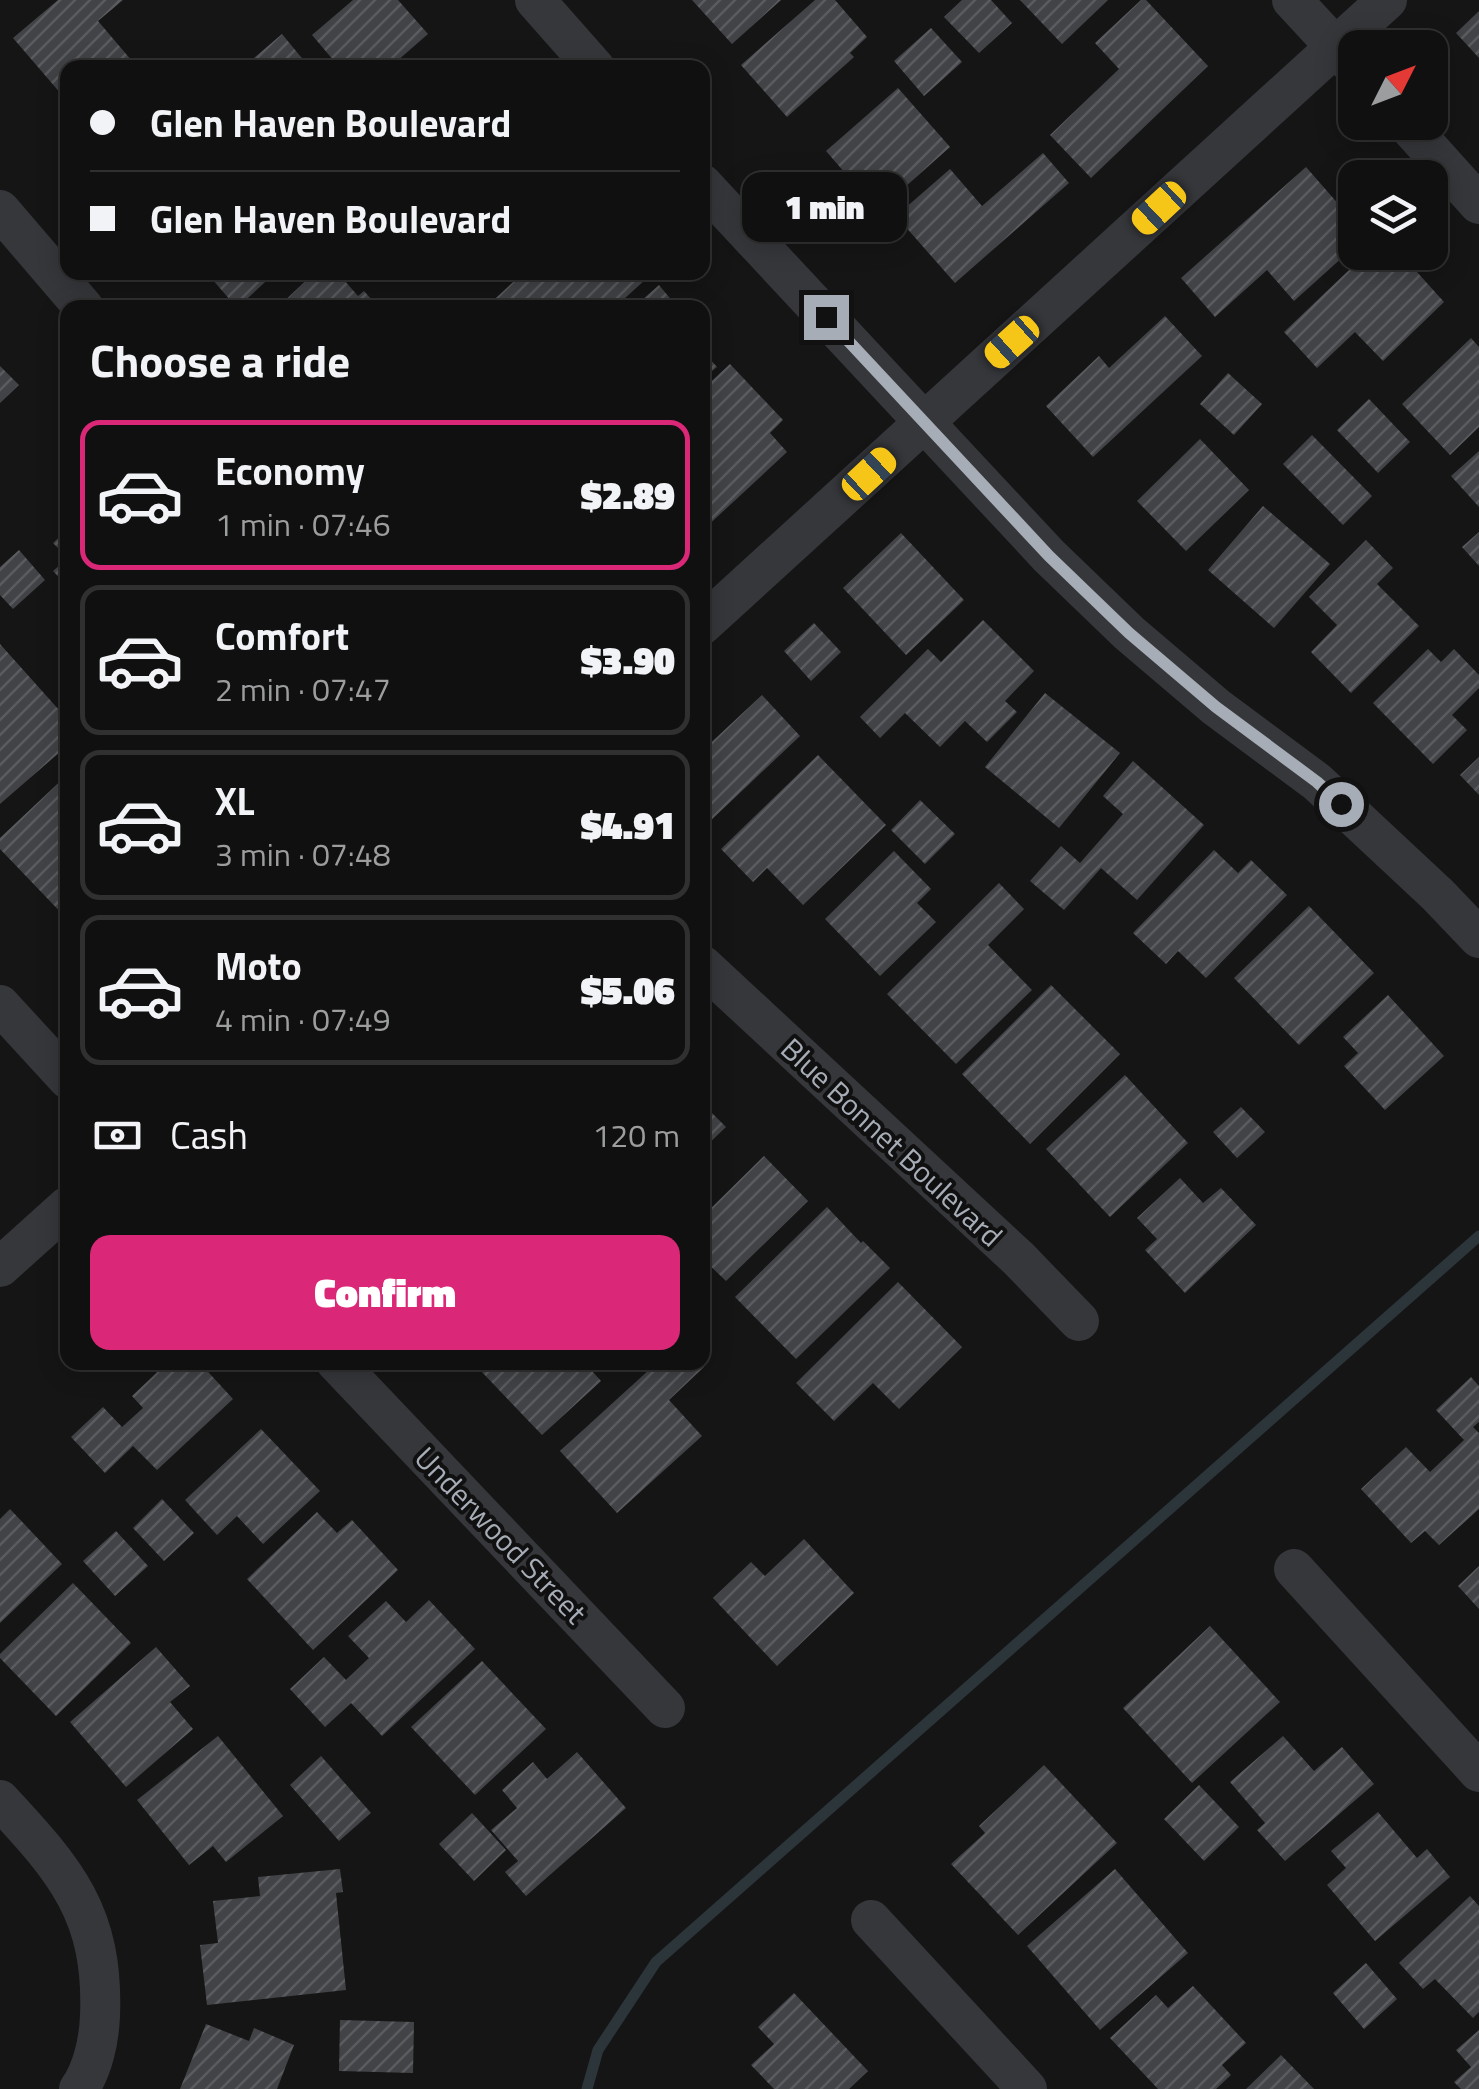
<!DOCTYPE html>
<meta charset="utf-8">
<style>
:root{--surface:#101010;--page:#191919;--text:#f1f3f6;--muted:#9c9d9f;--line:#303030;--accent:#db2777}
body{margin:0;font-family:"Titillium Web",sans-serif;background:var(--page);color:var(--text);height:100vh;display:flex;flex-direction:column;font-size:38px;white-space:nowrap}
*{box-sizing:border-box;margin:0}
p{font-size:32px;color:var(--muted)}
.icon{flex:none;width:55px;height:55px;fill:none;stroke:currentColor;stroke-width:2;stroke-linecap:round;stroke-linejoin:round}
.map{position:relative;flex:1;overflow:hidden}
.details{position:absolute;left:60px;top:300px;width:650px;height:1070px;display:flex;flex-direction:column;background:var(--surface);border-radius:20px;box-shadow:0 5px 25px #0003,0 0 0 2px var(--line)}
.details>*{flex:none}
.guide{position:absolute;left:60px;top:60px;width:650px;height:220px;border-radius:20px;box-shadow:0 5px 25px #0003,0 0 0 2px var(--line);display:grid;align-content:center;height:220px;padding:0 30px;background:var(--surface)}
.needle{width:65px;rotate:48deg}
.controls{position:absolute;left:1338px;top:30px;display:grid;gap:20px}
.controls a{display:grid;place-items:center;width:110px;height:110px;border-radius:20px;background:var(--surface);box-shadow:0 5px 25px #0003,0 0 0 2px var(--line);font-size:50px}
.end{position:absolute;width:45px;height:45px;margin:-22px;border:12px solid #a7adb6;background:#111;box-shadow:0 0 0 5px #111}
.from{border-radius:50%}
.bubble{position:absolute;height:70px;border-radius:20px;background:var(--surface);box-shadow:0 5px 25px #0003,0 0 0 2px var(--line);font-size:32px;font-weight:800;line-height:70px;text-align:center}
.car{position:absolute;width:30px;height:60px;margin:-30px -15px;border-radius:12px;box-shadow:0 0 8px 2px #0007;background:linear-gradient(#f5c518 24%,#345 0 40%,#f5c518 0 76%,#345 0 86%,#f5c518 0)}
.guide b{display:flex;align-items:center;gap:35px;height:95px;font-size:38px}
.guide b+b{border-top:2px solid var(--line)}
.guide i{width:25px;height:25px;background:var(--text)}
ul{padding:0;list-style:none}
li{display:flex;align-items:center;gap:30px;height:150px;margin:0 20px 15px;padding:0 10px;border:5px solid var(--line);border-radius:20px}
li div{flex:1}
li b{display:block;font-size:38px}
li em{font-style:normal;font-weight:800}
li.on{border-color:var(--accent)}
li>.icon{width:90px;height:90px;stroke-width:1.5}
h2{padding:0 30px;font-size:45px;line-height:120px}
.pay{display:flex;align-items:center;gap:25px;height:110px;padding:0 30px;font-size:38px}
.pay p{margin-inline-start:auto}
.cta{display:flex;gap:20px;margin-top:auto;padding:20px 30px}
.cta a{flex:1;height:115px;border-radius:20px;background:var(--accent);color:#fff;font-size:40px;font-weight:800;line-height:115px;text-align:center}
.map>svg:first-child{display:block}
.lines{fill:none;stroke-linecap:round;stroke-linejoin:round}
.stream{stroke:#2b353a;stroke-width:11}
.building{fill:url(#building-hatch)}
.minor{stroke:#36373b;stroke-width:40}
.route{stroke:#a7adb6;stroke-width:12}
.labels{text-anchor:middle;dominant-baseline:central;stroke-width:8;stroke-linejoin:round;paint-order:stroke}
.street-label{font-size:30px;fill:#a7adb6;stroke:#101011}
</style>
<div class="map">
<svg width="1479" height="2089" viewBox="0 0 1479 2089">
<defs>
<pattern id="building-hatch" width="6" height="6" patternUnits="userSpaceOnUse" patternTransform="scale(2.5)"><rect width="6" height="6" fill="#414346"/><path d="M-1 1l2-2M0 6l6-6M5 7l2-2" fill="none" stroke="#5a5b5e"/></pattern>
</defs>
<rect width="100%" height="100%" fill="#151516"/>
<g class="lines">
<path class="stream" d="M 587,2089 L 598,2050 L 656,1962 L 1479,1236"/>
</g>
<path class="building" d="M 58,0 L 123,0 L 98,21 L 138,68 L 68,68 L 68,102 L 13,38 Z
M 353,0 L 398,0 L 428,34 L 389,68 L 340,68 L 312,35 Z
M 692,0 L 781,0 L 732,44 Z
M 815,0 L 835,0 L 867,37 L 850,53 L 854,57 L 787,117 L 741,65 Z
M 962,0 L 991,0 L 1012,23 L 979,53 L 944,17 Z
M 1020,0 L 1108,0 L 1062,44 Z
M 1141,0 L 1146,0 L 1208,66 L 1091,178 L 1050,135 L 1119,69 L 1095,43 Z
M 1479,11 L 1479,58 L 1456,33 Z
M 931,28 L 962,62 L 924,96 L 894,61 Z
M 282,34 L 310,68 L 251,68 L 248,63 Z
M 898,88 L 950,147 L 878,211 L 826,151 Z
M 1043,153 L 1069,183 L 955,283 L 896,216 L 950,169 L 982,206 Z
M 1306,167 L 1355,223 L 1355,246 L 1294,301 L 1267,270 L 1215,317 L 1181,278 Z
M 1368,252 L 1399,252 L 1444,302 L 1383,361 L 1355,332 L 1317,368 L 1284,332 Z
M 206,272 L 276,272 L 237,308 Z
M 315,272 L 337,272 L 358,296 L 364,291 L 379,308 L 277,308 Z
M 524,272 L 639,272 L 645,280 L 614,308 L 485,308 Z
M 659,285 L 678,308 L 633,308 Z
M 1165,316 L 1202,356 L 1093,457 L 1046,406 L 1099,356 L 1109,368 Z
M 1471,338 L 1479,347 L 1479,427 L 1450,455 L 1402,404 Z
M 702,350 L 717,367 L 702,379 Z
M 730,364 L 783,420 L 770,433 L 787,452 L 702,531 L 702,447 L 709,440 L 702,433 L 702,390 Z
M 0,366 L 19,385 L 0,403 Z
M 1228,373 L 1262,404 L 1234,435 L 1200,404 Z
M 1369,399 L 1410,442 L 1378,473 L 1337,430 Z
M 1312,435 L 1372,496 L 1343,525 L 1283,464 Z
M 1200,439 L 1249,490 L 1186,551 L 1137,501 Z
M 1479,451 L 1479,507 L 1451,476 Z
M 1263,506 L 1330,564 L 1274,628 L 1208,570 Z
M 68,529 L 68,558 L 53,543 Z
M 1479,532 L 1479,566 L 1462,547 Z
M 901,533 L 964,600 L 906,655 L 843,588 Z
M 1366,540 L 1393,568 L 1377,584 L 1419,626 L 1351,693 L 1311,652 L 1337,625 L 1309,597 Z
M 19,550 L 45,580 L 13,609 L 0,595 L 0,567 Z
M 68,558 L 68,587 L 53,571 Z
M 983,620 L 1034,671 L 1005,701 L 1017,712 L 987,742 L 965,721 L 940,747 L 905,713 L 880,738 L 860,717 L 928,649 L 941,662 Z
M 814,623 L 841,652 L 811,681 L 784,651 Z
M 0,644 L 68,720 L 68,745 L 0,804 Z
M 1428,649 L 1441,662 L 1454,649 L 1479,675 L 1479,688 L 1452,715 L 1467,730 L 1433,764 L 1373,703 Z
M 1045,693 L 1120,753 L 1059,828 L 985,767 Z
M 762,695 L 800,736 L 708,823 L 702,817 L 702,751 Z
M 818,755 L 886,825 L 803,905 L 767,868 L 753,882 L 721,849 Z
M 1479,757 L 1479,795 L 1460,775 Z
M 1133,761 L 1204,825 L 1137,900 L 1101,868 L 1064,910 L 1030,881 L 1061,846 L 1080,863 L 1123,814 L 1103,796 Z
M 68,774 L 68,920 L 0,849 L 0,838 Z
M 920,800 L 955,834 L 925,864 L 891,830 Z
M 1214,850 L 1238,873 L 1251,860 L 1287,895 L 1206,978 L 1178,951 L 1166,964 L 1133,933 Z
M 894,851 L 931,889 L 917,903 L 936,922 L 880,976 L 825,919 Z
M 999,883 L 1024,909 L 988,945 L 1032,990 L 956,1064 L 887,994 Z
M 1309,906 L 1374,973 L 1299,1045 L 1234,978 Z
M 1051,985 L 1120,1054 L 1030,1144 L 962,1074 Z
M 1388,995 L 1444,1056 L 1385,1110 L 1344,1066 L 1358,1053 L 1343,1037 Z
M 1125,1075 L 1188,1143 L 1110,1217 L 1046,1149 Z
M 702,1103 L 726,1127 L 702,1150 Z
M 1241,1107 L 1265,1132 L 1237,1158 L 1213,1132 Z
M 764,1156 L 808,1201 L 726,1281 L 702,1258 L 702,1217 Z
M 1180,1178 L 1203,1203 L 1221,1188 L 1256,1225 L 1185,1293 L 1145,1250 L 1157,1239 L 1137,1218 Z
M 827,1207 L 861,1243 L 863,1241 L 890,1268 L 796,1359 L 735,1297 Z
M 898,1282 L 962,1347 L 899,1409 L 873,1383 L 834,1421 L 796,1383 Z
M 168,1362 L 199,1362 L 233,1399 L 157,1470 L 133,1446 L 105,1473 L 71,1437 L 103,1407 L 122,1427 L 143,1408 L 132,1396 Z
M 486,1362 L 584,1362 L 601,1381 L 542,1435 L 479,1369 Z
M 643,1362 L 701,1362 L 704,1367 L 669,1400 L 702,1436 L 617,1513 L 560,1451 L 650,1369 Z
M 1471,1377 L 1479,1386 L 1479,1422 L 1473,1427 L 1479,1433 L 1479,1509 L 1439,1545 L 1425,1531 L 1411,1543 L 1361,1489 L 1406,1447 L 1430,1472 L 1464,1440 L 1436,1410 Z
M 261,1429 L 320,1491 L 263,1544 L 237,1516 L 217,1535 L 185,1500 Z
M 162,1499 L 194,1533 L 164,1561 L 133,1528 Z
M 10,1509 L 62,1564 L 0,1623 L 0,1519 Z
M 317,1512 L 337,1533 L 352,1520 L 398,1570 L 313,1650 L 247,1579 Z
M 116,1531 L 148,1566 L 115,1596 L 83,1561 Z
M 804,1539 L 854,1593 L 777,1666 L 713,1598 L 751,1562 L 765,1576 Z
M 1479,1566 L 1479,1609 L 1458,1586 Z
M 73,1583 L 131,1643 L 56,1716 L 0,1658 L 0,1654 Z
M 429,1600 L 475,1649 L 382,1736 L 351,1703 L 325,1727 L 290,1689 L 324,1657 L 346,1680 L 369,1658 L 348,1636 L 386,1601 L 406,1622 Z
M 1210,1626 L 1280,1702 L 1192,1783 L 1123,1708 Z
M 156,1647 L 190,1686 L 170,1702 L 193,1729 L 126,1787 L 70,1722 Z
M 482,1661 L 546,1729 L 475,1795 L 411,1727 Z
M 218,1736 L 283,1816 L 226,1862 L 213,1846 L 189,1865 L 137,1800 Z
M 1283,1736 L 1314,1771 L 1342,1747 L 1374,1784 L 1285,1861 L 1257,1830 L 1265,1823 L 1230,1782 Z
M 577,1752 L 626,1808 L 526,1896 L 505,1872 L 518,1861 L 491,1830 L 517,1808 L 502,1790 L 533,1762 L 547,1779 Z
M 321,1756 L 371,1813 L 339,1841 L 290,1785 Z
M 1044,1765 L 1117,1843 L 1018,1935 L 951,1864 L 985,1833 L 979,1826 Z
M 1199,1785 L 1239,1827 L 1204,1861 L 1164,1819 Z
M 1378,1812 L 1417,1858 L 1427,1849 L 1450,1877 L 1375,1941 L 1327,1885 L 1346,1868 L 1331,1851 Z
M 472,1813 L 506,1850 L 474,1881 L 439,1844 Z
M 340,1869 L 343,1892 L 336,1893 L 346,1990 L 207,2005 L 200,1945 L 218,1943 L 213,1901 L 260,1896 L 258,1877 Z
M 1115,1869 L 1188,1953 L 1100,2030 L 1027,1946 Z
M 1470,1896 L 1479,1906 L 1479,2012 L 1473,2018 L 1435,1979 L 1423,1989 L 1399,1963 Z
M 1366,1963 L 1397,1999 L 1364,2029 L 1333,1993 Z
M 1193,1986 L 1246,2043 L 1222,2065 L 1231,2075 L 1216,2089 L 1158,2089 L 1110,2038 L 1156,1995 L 1168,2008 Z
M 794,1993 L 868,2071 L 849,2089 L 774,2089 L 751,2065 L 774,2044 L 758,2027 Z
M 340,2020 L 414,2022 L 413,2073 L 339,2071 Z
M 206,2024 L 249,2041 L 254,2028 L 294,2045 L 277,2089 L 180,2089 Z
M 1479,2030 L 1479,2089 L 1461,2089 L 1454,2082 L 1471,2067 L 1456,2050 Z
M 1281,2055 L 1314,2089 L 1246,2089 Z"/>
<g class="lines">
<path class="minor" d="M 535,0 L 595,68
M 1292,0 L 1355,68
M 1405,122 L 1479,204
M 702,184 L 1049,556 L 1129,633 L 1216,707 L 1317,782 L 1438,895 L 1479,938
M 0,210 L 84,308
M 702,625 L 1387,0
M 702,965 L 1019,1259 L 1079,1321
M 0,1005 L 68,1079
M 0,1267 L 68,1206
M 336,1362 L 665,1708
M 1294,1569 L 1479,1772
M 0,1800 C 66,1871 104,1914 100,2016 C 99,2040 93,2069 79,2089
M 871,1920 L 1027,2089"/>
</g>
<g class="lines">
<path class="route" d="M 826,317 L 1049,556 L 1129,633 L 1216,707 L 1317,782 L 1341,804"/>
</g>
<g class="labels">
<g class="street-label">
<text transform="translate(892 1142) rotate(43)">Blue Bonnet Boulevard</text>
<text transform="translate(501 1535) rotate(46)">Underwood Street</text>
</g>
</g>
</svg>
<div class="controls">
<a><svg class="needle" viewBox="-14 -14 28 28"><path d="M0-13l5 13h-10z" fill="#e53935"/><path d="M0 13l5-13h-10z" fill="#9c9d9f"/></svg></a>
<a><svg class="icon" aria-label="layers" viewBox="0 0 24 24"><path d="M12 4l9 5-9 5-9-5zM3 14l9 5 9-5"/></svg></a>
</div>
<i class="end from" style="left:1341px;top:804px"></i>
<i class="end" style="left:826px;top:317px"></i>
<div class="bubble" style="left:742px;top:172px;width:165px">1 min</div>
<i class="car" style="left:1159px;top:208px;rotate:227deg"></i>
<i class="car" style="left:1012px;top:342px;rotate:228deg"></i>
<i class="car" style="left:869px;top:474px;rotate:47deg"></i>
<div class="guide">
<b><i class="from"></i>Glen Haven Boulevard</b>
<b><i></i>Glen Haven Boulevard</b>
</div>
<section class="details">
<h2>Choose a ride</h2>
<ul>
<li class="on"><svg class="icon" aria-label="car" viewBox="0 0 24 24"><path d="M5 17H2v-5l4-1 3-4h7l3 4 3 1v5h-3M9 17h6M6 11h13"/><circle cx="7" cy="17" r="2"/><circle cx="17" cy="17" r="2"/></svg><div><b>Economy</b><p>1 min · 07:46</p></div><em>$2.89</em></li>
<li><svg class="icon" aria-label="car" viewBox="0 0 24 24"><path d="M5 17H2v-5l4-1 3-4h7l3 4 3 1v5h-3M9 17h6M6 11h13"/><circle cx="7" cy="17" r="2"/><circle cx="17" cy="17" r="2"/></svg><div><b>Comfort</b><p>2 min · 07:47</p></div><em>$3.90</em></li>
<li><svg class="icon" aria-label="car" viewBox="0 0 24 24"><path d="M5 17H2v-5l4-1 3-4h7l3 4 3 1v5h-3M9 17h6M6 11h13"/><circle cx="7" cy="17" r="2"/><circle cx="17" cy="17" r="2"/></svg><div><b>XL</b><p>3 min · 07:48</p></div><em>$4.91</em></li>
<li><svg class="icon" aria-label="car" viewBox="0 0 24 24"><path d="M5 17H2v-5l4-1 3-4h7l3 4 3 1v5h-3M9 17h6M6 11h13"/><circle cx="7" cy="17" r="2"/><circle cx="17" cy="17" r="2"/></svg><div><b>Moto</b><p>4 min · 07:49</p></div><em>$5.06</em></li>
</ul>
<div class="pay"><svg class="icon" aria-label="cash" viewBox="0 0 24 24"><path d="M3 7h18v10H3z"/><circle cx="12" cy="12" r="2"/></svg>Cash<p>120 m</p></div>
<div class="cta"><a>Confirm</a></div>
</section>
</div>
